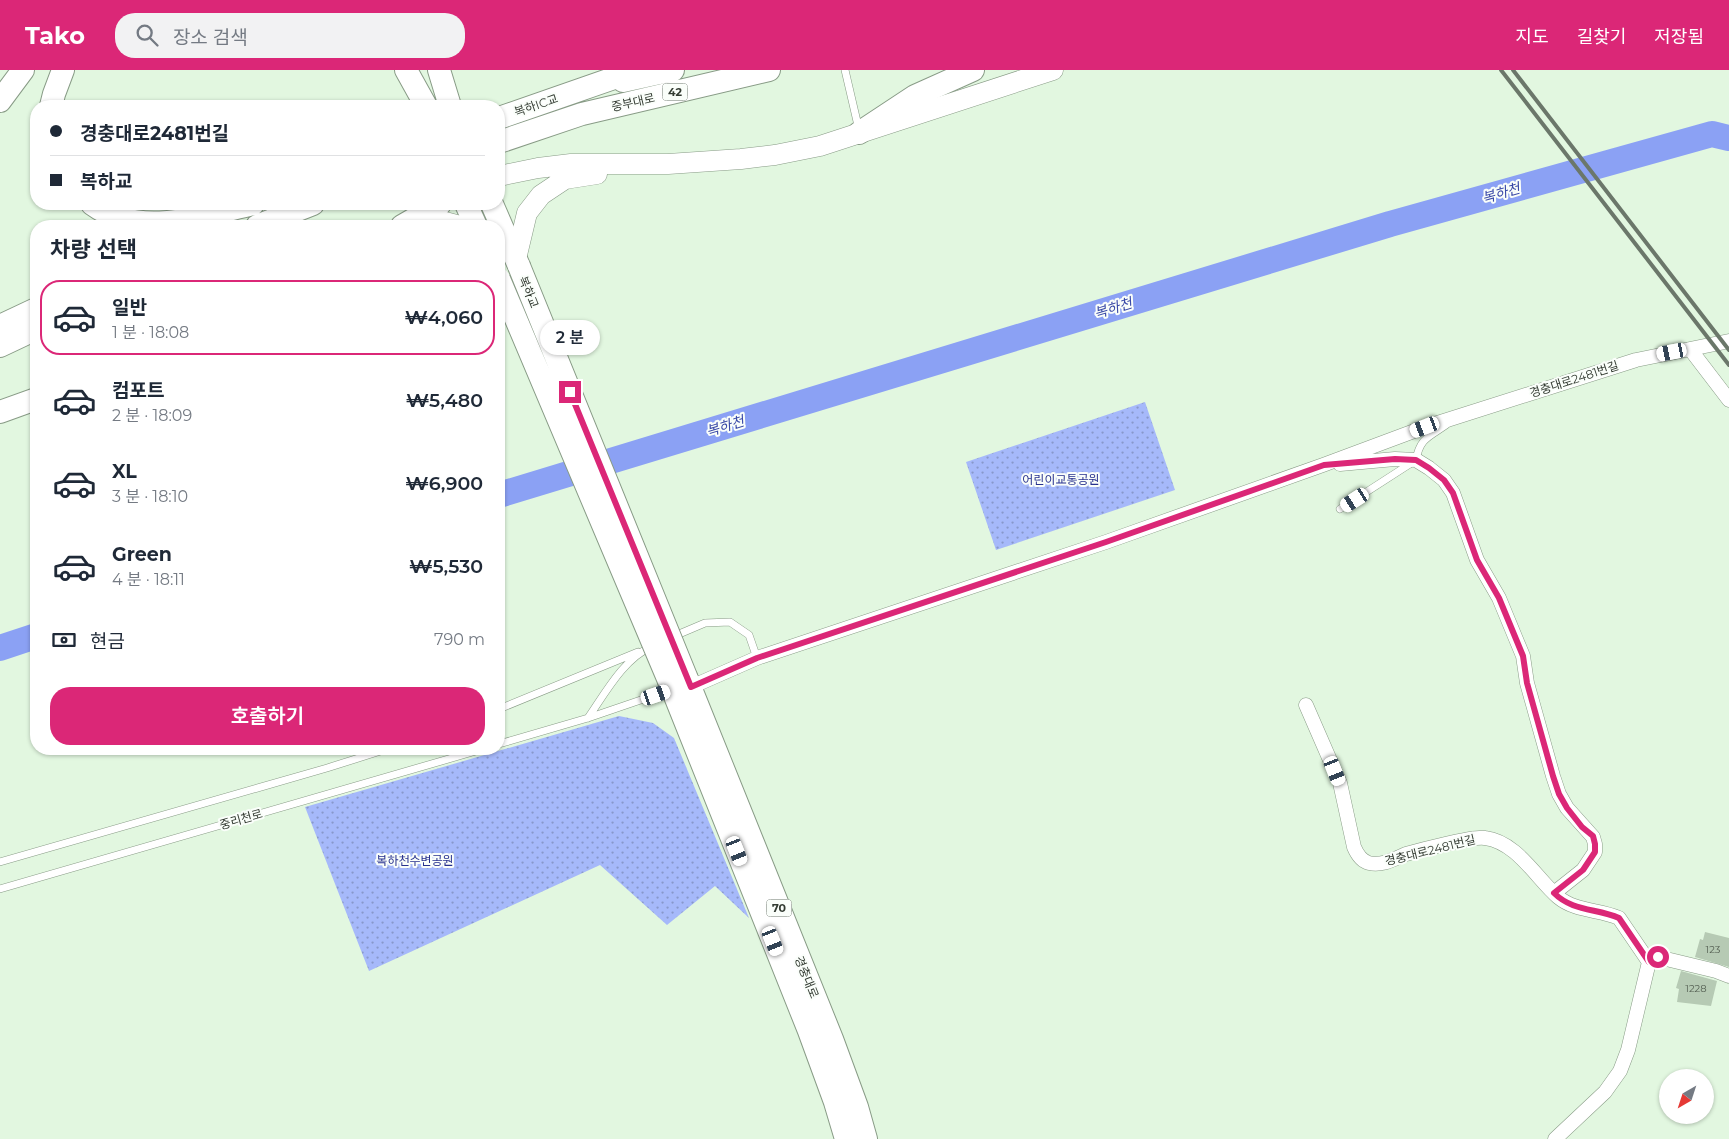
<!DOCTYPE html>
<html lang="ko">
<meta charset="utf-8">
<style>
:root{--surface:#fff;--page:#f2f2f3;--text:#1f2937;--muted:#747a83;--line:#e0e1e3;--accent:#db2777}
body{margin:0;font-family:Montserrat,"Noto Sans KR",sans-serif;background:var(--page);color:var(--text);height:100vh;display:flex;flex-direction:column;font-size:19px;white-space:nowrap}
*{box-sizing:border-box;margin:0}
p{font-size:16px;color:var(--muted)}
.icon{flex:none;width:28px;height:28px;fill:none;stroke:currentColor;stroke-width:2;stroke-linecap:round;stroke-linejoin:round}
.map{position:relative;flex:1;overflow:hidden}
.panel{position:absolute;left:30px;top:150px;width:475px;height:535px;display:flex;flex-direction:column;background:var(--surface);border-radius:20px;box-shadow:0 1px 4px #0004}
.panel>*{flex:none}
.banner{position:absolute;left:30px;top:30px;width:475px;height:110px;border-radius:20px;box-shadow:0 1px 4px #0004;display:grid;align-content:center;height:110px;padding:0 20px;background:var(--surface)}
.needle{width:32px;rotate:219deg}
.fabs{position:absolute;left:1659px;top:999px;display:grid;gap:10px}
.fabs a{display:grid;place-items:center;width:55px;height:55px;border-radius:50%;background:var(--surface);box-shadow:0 1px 4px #0004;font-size:25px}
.end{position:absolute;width:22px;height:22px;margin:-11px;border:6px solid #db2777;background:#fff;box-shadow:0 0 0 2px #fff}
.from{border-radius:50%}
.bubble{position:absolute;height:35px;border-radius:18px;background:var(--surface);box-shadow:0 1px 4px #0004;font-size:16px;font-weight:600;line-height:35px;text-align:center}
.car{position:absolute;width:15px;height:30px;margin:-15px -8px;border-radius:6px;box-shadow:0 0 4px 1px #0007;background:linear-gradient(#fff 24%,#345 0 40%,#fff 0 76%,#345 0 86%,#fff 0)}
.banner b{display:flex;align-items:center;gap:18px;height:48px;font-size:19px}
.banner b+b{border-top:1px solid var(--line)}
.banner i{width:12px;height:12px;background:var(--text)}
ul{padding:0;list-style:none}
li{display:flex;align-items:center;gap:15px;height:75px;margin:0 10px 8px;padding:0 10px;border:2px solid transparent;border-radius:20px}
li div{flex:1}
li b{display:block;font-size:19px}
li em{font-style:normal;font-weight:600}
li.on{border-color:var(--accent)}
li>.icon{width:45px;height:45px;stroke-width:1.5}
h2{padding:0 20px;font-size:22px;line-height:60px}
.pay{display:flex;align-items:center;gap:12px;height:55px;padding:0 20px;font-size:19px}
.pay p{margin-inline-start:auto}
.cta{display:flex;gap:10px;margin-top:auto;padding:10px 20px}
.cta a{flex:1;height:58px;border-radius:20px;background:var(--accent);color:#fff;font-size:20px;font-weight:600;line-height:58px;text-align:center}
header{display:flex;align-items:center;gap:30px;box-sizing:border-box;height:70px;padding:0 25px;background:var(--accent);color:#fff}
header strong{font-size:24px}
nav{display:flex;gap:28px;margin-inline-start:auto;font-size:18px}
.search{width:350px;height:45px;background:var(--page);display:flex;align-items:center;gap:12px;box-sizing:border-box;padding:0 18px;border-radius:20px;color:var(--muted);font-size:19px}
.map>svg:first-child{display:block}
.park{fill:url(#park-dots)}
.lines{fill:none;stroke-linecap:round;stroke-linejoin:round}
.river{stroke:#8ba1f4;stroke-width:26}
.building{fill:#b6cab4}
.lane-casing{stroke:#889b86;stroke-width:8}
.street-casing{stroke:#889b86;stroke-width:15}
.secondary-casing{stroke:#889b86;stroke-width:21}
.primary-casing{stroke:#889b86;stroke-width:24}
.lane{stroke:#fff;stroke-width:7}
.street{stroke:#fff;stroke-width:14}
.secondary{stroke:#fff;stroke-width:20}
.primary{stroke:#fff;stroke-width:22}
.rail{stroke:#6b776a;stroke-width:4}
.primary-bridge-casing{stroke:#889b86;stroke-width:24;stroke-linecap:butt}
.primary-bridge{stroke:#fff;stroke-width:22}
.route{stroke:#db2777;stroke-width:6}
.labels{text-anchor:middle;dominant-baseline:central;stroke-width:4;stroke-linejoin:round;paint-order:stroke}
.number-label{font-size:10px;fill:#545f52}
.shield{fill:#fafefa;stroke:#6f766e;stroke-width:1}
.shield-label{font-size:11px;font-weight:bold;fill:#333b32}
.street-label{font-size:12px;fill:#333b32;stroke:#fafefa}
.park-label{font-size:12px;fill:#27318e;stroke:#fafefa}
.water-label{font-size:14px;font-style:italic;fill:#3848a7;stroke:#fafefa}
</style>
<header>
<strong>Tako</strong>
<div class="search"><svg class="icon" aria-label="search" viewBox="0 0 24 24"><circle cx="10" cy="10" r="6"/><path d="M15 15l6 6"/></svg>장소 검색</div>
<nav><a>지도</a><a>길찾기</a><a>저장됨</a></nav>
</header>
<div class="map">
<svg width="1729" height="1069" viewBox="0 0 1729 1069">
<defs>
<pattern id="park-dots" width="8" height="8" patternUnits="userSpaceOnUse" patternTransform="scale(1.25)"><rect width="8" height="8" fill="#a6b9fa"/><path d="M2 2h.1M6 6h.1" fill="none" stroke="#8898cb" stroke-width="1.8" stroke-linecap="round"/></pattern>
</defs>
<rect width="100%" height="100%" fill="#e2f7e0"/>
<path class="park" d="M 1145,332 L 1175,420 L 996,480 L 966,392 Z
M 619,646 L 653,653 L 674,668 L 749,848 L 715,816 L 667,855 L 600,795 L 369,901 L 305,737 Z"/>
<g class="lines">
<path class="river" d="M 499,425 L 1390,154 L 1712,64 L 1729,68
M 0,578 L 36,566"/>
</g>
<path class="building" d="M 1705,862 L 1729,868 L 1729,897 L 1695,887 L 1700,869 L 1703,870 Z
M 1681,901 L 1717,911 L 1711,936 L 1677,932 L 1679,919 L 1676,918 Z"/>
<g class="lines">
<g class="lane-casing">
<path id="lane" d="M 845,0 L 859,60
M 1340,439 L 1416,390 C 1420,368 1429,367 1446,355
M 672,567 L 705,553 L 730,552 L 749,565 L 757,588
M 499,639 L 638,582
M 588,648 C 604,625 624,588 651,577
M 499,674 L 588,648 L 670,620
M 0,792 L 327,698 L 387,679
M 0,819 L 483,679"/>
</g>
<g class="street-casing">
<path id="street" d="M 1690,279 L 1729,330
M 1340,394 L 1395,389 L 1416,390 L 1429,398 L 1444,410 L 1453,423 L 1477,490 L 1499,528 L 1523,586 L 1527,613 L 1553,706 L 1559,724 L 1567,738 L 1593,767 L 1595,774 L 1595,782 L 1583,800 L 1554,823
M 691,617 L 757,588 L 1106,472 L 1323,395 L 1425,357 L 1636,290 L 1729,271
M 1306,635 L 1340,713 L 1354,777 C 1357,784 1361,791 1369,793 C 1383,796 1394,789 1406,784 C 1420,780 1473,766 1485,768 C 1517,772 1536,808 1558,827 C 1576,842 1599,839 1619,848 L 1649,892
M 1555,1069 L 1605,1022 L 1620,1001 L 1628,980 L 1649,892 L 1654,888 L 1662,888 L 1716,901 L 1729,906"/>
</g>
<g class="secondary-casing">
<path id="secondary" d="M 499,106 L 538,98 L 571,94 L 668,94 L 741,89 L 775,85 L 820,76 L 1053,0
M 405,155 L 441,151 L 460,156
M 516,189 L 527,143 L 541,125 L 565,109 L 597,104"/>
</g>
<g class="primary-casing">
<path id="primary" d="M 406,0 L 426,36
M 439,0 L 450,36
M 623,11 L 673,0
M 0,31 L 23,0
M 51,36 L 54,24 L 63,0
M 499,48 L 637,0
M 859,63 L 915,26 L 973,0
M 499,72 L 582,44 L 769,0
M 92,134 C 140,169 201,146 253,134
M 466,134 L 476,156
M 492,134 L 519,196
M 257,156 L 313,134
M 402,156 L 440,134
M 0,256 L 36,239
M 0,276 L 36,259
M 0,342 L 36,329
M 687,609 L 832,969 L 857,1037 L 866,1069
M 669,611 L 809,961 L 835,1032 L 846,1069"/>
</g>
<use href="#lane" class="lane"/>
<use href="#street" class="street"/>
<use href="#secondary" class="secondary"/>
<use href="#primary" class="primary"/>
<path class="rail" d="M 1501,0 L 1729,295
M 1513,0 L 1729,280"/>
<g class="primary-bridge-casing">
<path id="primary-bridge" d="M 519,196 L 687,609
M 499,209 L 669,611"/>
</g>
<use href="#primary-bridge" class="primary-bridge"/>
</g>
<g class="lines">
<path class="route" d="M 570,322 L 691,617 L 757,588 L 1106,472 L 1324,395 L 1395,389 L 1416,390 L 1429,398 L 1444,410 L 1453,423 L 1477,490 L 1499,528 L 1523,586 L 1527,613 L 1553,706 L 1559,724 L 1567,738 L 1582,757 L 1593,766 L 1595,774 L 1595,782 L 1583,800 L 1554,823 C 1573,842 1597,838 1619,848 L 1649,892 L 1658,887"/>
</g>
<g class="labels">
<g class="number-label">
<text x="1713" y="879">123</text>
<text x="1696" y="918">1228</text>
</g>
<g class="shield">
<rect x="662.5" y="13.5" width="25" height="17" rx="4"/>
<rect x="766.5" y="829.5" width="25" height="17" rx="4"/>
</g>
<g class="shield-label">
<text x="675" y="22">42</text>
<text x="779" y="838">70</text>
</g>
<g class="street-label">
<text transform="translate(633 32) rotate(-13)">중부대로</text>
<text transform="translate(536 35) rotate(-19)">복하IC교</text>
<text transform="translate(529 222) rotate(68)">복하교</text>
<text transform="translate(1574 309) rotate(-18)">경충대로2481번길</text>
<text transform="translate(241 749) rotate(-16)">중리천로</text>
<text transform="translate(1430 780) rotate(-14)">경충대로2481번길</text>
<text transform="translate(807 907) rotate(68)">경충대로</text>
</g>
<g class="park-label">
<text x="1061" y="409">어린이교통공원</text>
<text x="415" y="790">복하천수변공원</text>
</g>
<g class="water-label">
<text transform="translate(1501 123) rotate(-16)">복하천</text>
<text transform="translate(1113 238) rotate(-17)">복하천</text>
<text transform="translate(725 356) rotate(-17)">복하천</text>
</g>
</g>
</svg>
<div class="fabs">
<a><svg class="needle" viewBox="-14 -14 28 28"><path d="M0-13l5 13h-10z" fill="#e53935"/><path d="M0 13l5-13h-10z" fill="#747a83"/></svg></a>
</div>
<i class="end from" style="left:1658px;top:887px"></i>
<i class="end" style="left:570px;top:322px"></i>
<div class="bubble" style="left:540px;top:250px;width:60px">2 분</div>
<i class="car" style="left:1672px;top:282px;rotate:259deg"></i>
<i class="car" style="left:1425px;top:357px;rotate:249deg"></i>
<i class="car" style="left:1355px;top:430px;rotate:237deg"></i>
<i class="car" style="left:656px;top:625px;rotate:71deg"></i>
<i class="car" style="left:1335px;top:701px;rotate:158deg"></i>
<i class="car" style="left:737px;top:781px;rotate:158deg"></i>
<i class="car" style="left:773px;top:871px;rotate:158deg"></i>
<div class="banner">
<b><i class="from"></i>경충대로2481번길</b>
<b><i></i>복하교</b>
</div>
<section class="panel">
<h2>차량 선택</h2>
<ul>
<li class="on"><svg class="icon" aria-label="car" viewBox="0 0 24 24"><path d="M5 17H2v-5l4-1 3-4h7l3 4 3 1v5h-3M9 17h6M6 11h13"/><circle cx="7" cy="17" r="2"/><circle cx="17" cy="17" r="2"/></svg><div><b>일반</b><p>1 분 · 18:08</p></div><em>₩4,060</em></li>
<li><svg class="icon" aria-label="car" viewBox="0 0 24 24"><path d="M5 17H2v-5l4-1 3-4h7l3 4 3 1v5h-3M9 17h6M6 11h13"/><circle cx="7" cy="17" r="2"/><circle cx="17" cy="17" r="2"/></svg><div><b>컴포트</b><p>2 분 · 18:09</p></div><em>₩5,480</em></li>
<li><svg class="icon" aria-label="car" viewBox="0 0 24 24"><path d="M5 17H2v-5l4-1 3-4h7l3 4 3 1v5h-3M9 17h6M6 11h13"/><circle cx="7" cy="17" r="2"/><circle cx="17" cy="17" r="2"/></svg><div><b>XL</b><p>3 분 · 18:10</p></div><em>₩6,900</em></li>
<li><svg class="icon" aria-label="car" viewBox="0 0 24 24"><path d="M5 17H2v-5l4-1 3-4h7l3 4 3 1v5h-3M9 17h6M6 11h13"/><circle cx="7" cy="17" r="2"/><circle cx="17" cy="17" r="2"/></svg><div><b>Green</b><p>4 분 · 18:11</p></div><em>₩5,530</em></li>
</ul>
<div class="pay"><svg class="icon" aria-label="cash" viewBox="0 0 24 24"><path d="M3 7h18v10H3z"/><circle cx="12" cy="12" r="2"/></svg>현금<p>790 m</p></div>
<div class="cta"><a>호출하기</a></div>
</section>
</div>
